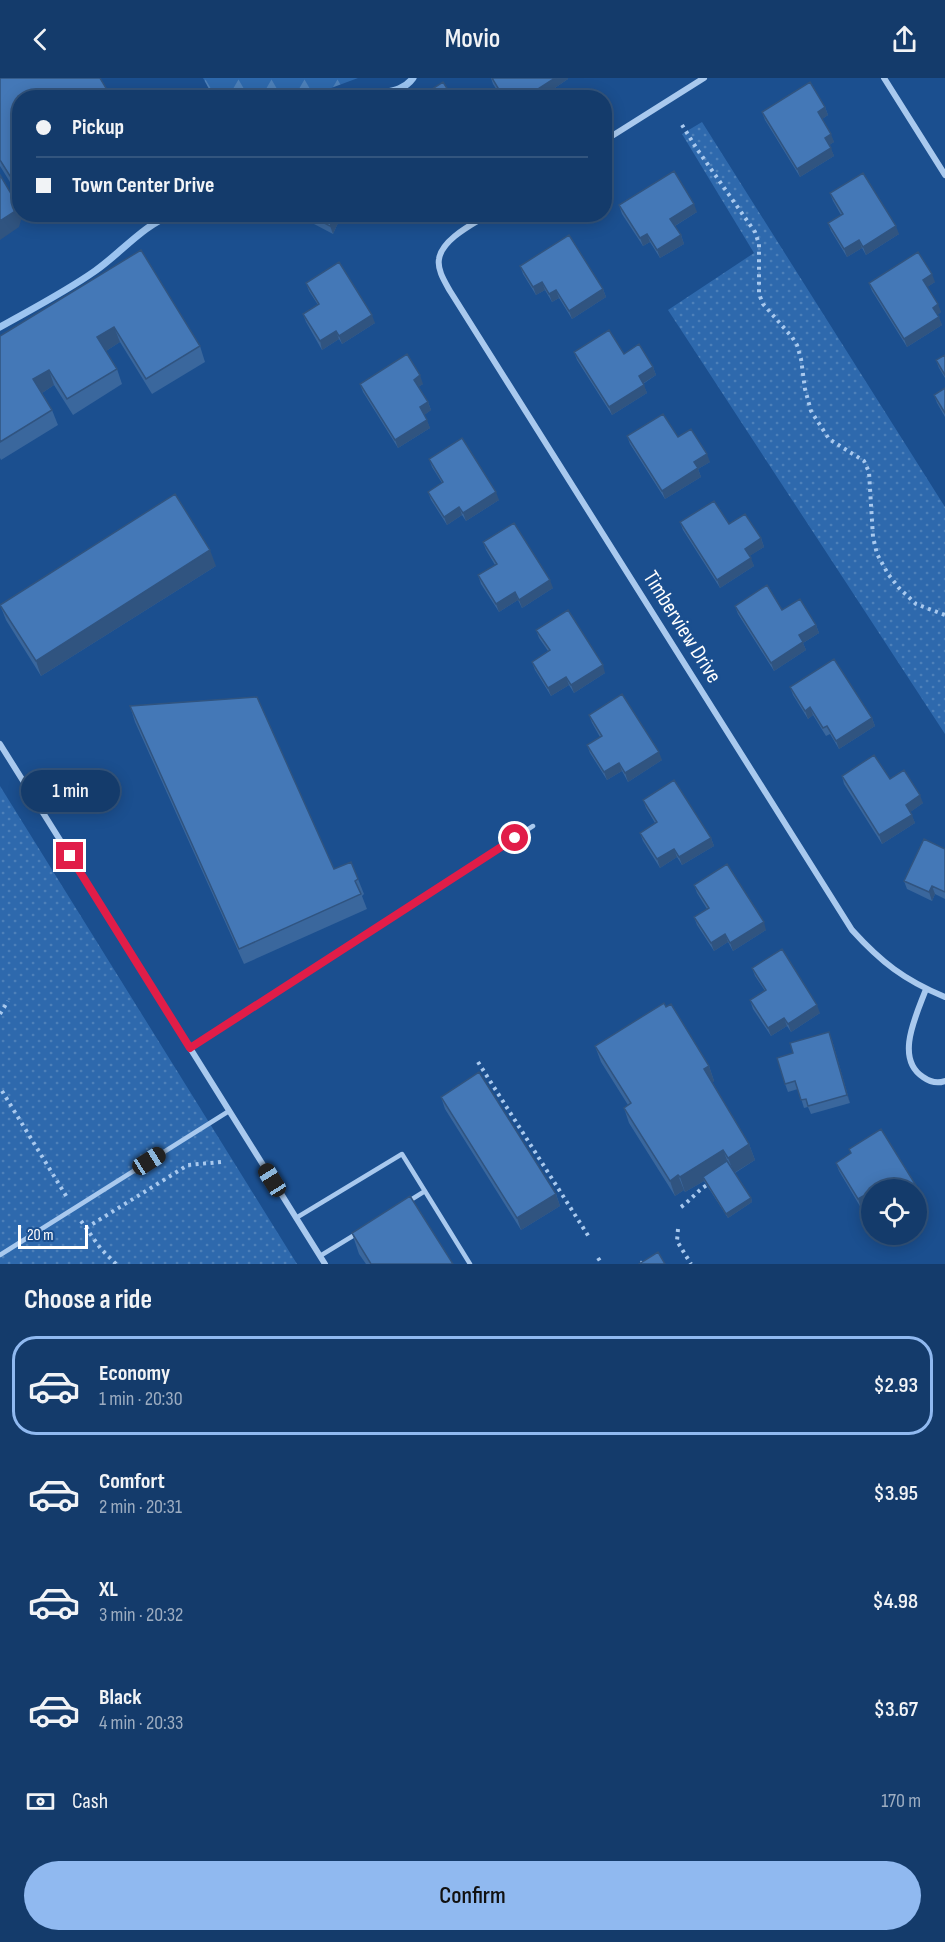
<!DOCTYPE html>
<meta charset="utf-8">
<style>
:root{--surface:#143b6b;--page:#214673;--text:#f1f3f6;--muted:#9dadc1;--line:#33557e;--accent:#90b9f0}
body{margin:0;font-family:"Sofia Sans Condensed",sans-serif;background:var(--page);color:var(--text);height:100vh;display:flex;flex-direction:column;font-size:22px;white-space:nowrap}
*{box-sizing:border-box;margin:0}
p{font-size:20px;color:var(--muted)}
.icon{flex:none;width:33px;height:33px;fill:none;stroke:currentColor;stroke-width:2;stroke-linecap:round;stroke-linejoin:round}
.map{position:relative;height:1186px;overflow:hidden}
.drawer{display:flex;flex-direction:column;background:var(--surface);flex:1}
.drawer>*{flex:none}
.top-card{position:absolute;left:12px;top:12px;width:600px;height:132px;border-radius:24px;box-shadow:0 3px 15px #0003,0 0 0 2px var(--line);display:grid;align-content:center;height:132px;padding:0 24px;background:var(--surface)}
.controls{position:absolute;left:861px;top:1101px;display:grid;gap:12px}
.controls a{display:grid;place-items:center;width:66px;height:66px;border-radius:50%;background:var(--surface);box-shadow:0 3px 15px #0003,0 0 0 2px var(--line);font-size:30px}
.scale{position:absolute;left:18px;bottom:15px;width:70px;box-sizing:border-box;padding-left:6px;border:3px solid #fff;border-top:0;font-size:16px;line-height:21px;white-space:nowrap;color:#fff;-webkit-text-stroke:4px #1b4f8f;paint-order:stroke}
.end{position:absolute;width:27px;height:27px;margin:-14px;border:8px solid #e11d48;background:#fff;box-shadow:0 0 0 3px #fff}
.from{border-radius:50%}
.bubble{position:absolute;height:42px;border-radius:21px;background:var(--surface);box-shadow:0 3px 15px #0003,0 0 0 2px var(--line);font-size:20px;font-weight:600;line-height:42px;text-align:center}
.car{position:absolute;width:18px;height:36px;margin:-18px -9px;border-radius:8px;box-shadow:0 0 4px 2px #0007;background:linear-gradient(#222 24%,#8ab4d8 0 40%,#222 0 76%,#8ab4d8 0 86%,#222 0)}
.top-card b{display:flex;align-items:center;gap:21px;height:57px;font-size:22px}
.top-card b+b{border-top:2px solid var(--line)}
.top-card i{width:15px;height:15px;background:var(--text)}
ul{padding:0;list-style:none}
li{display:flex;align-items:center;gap:18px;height:99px;margin:0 12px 9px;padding:0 12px;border:3px solid transparent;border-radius:24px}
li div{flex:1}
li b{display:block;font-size:22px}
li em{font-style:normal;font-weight:600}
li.selected{border-color:var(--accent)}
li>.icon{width:54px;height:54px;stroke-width:1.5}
h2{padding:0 24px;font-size:27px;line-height:72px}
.pay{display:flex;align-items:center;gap:15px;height:66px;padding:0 24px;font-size:22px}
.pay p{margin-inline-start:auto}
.action{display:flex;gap:12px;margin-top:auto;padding:12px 24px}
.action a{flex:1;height:69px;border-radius:36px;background:var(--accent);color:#111;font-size:24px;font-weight:600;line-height:69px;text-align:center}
header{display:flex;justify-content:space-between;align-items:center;height:78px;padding:0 24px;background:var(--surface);font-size:27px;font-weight:600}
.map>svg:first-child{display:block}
.forest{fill:url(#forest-firs)}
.park{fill:url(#park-dots)}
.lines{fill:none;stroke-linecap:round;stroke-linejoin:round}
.stream{stroke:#9cc4f0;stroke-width:7}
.path{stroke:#a9c9ee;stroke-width:4;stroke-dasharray:3 4.5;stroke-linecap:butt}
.lane{stroke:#a9c9ee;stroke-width:4.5}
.street{stroke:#a9c9ee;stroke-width:6}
.wall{fill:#3a679d}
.shaded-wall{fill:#305480}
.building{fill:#4478b7;stroke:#305480;stroke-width:1.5}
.route{stroke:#e11d48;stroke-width:8}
.labels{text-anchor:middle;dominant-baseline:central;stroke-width:6;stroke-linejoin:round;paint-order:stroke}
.street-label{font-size:22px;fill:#fff;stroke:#1b4f8f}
</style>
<header><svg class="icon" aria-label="back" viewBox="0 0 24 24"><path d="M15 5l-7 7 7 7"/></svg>Movio<svg class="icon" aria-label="share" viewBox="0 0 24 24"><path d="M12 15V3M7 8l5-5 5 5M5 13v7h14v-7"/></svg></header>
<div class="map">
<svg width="945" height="1186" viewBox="0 0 945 1186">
<defs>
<pattern id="forest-firs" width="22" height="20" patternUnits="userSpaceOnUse" patternTransform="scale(1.5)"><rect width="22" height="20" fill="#2e69ad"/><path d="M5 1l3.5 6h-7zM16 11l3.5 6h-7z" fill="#4d80b9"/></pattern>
<pattern id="park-dots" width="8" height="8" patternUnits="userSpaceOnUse" patternTransform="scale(1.5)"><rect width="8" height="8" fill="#2e69ad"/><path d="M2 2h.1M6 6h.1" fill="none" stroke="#4d80b9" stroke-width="1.8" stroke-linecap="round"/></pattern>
</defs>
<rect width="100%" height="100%" fill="#1b4f8f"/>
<path class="forest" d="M 203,0 L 358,0 L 307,19 L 214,20 Z"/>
<path class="park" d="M 702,44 L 945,429 L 945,656 L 668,232 L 754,175 L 682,56 Z
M 0,708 L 297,1186 L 0,1186 Z"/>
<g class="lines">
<path class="stream" d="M 362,20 C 380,12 401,17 413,0
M 0,249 C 32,231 65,214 95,193 C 122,174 142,148 173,136"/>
<path class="path" d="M 682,47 L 697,71 L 755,154 L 759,166 L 759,216 L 763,226 L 792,259 L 797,267 L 801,281 L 805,311 L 811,333 L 829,361 L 864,383 L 869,394 L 873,459 L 877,476 L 888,496 L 899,510 L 916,526 L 945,537
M 0,936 L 8,923
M 478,984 L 589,1159
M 2,1013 L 68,1121
M 681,1129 C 691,1122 697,1113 707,1107
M 81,1143 L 101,1171 L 116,1186
M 86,1150 L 188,1087 L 221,1084
M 678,1151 L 677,1163 L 691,1186
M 598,1180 L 602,1186
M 642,1186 L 643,1180"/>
<path class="lane" d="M 190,970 L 533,748
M 409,1123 L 425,1113
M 296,1140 L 402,1076 L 470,1186
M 0,1177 L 229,1033
M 320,1178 L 356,1156"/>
<path class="street" d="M 884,0 L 945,97
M 604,63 L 704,0
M 489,136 C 473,146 442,161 439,181 C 437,192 445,204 450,213 L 852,852 C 881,884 904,902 945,919
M 0,666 L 325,1186
M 926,911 C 917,936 894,980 923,999 C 930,1004 937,1006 945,1003"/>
</g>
<path class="wall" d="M 0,0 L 20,20 L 20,120 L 0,88 Z
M 491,0 L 568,0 L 568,1 L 540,20 L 502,20 L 493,6 Z
M 825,29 L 828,37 L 822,41 L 834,64 L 829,67 L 834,78 L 800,99 L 765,42 L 762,34 Z
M 830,115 L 899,156 L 866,177 L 862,170 L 847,179 L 831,153 L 828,145 L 841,137 L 833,123 Z
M 619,127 L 697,134 L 675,148 L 681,157 L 684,166 L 660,180 L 650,164 L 643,168 L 622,136 Z
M 295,136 L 342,136 L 333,156 Z
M 141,172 L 200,268 L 205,284 L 152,316 L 120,264 L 106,273 L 117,291 L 122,306 L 73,337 L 54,307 L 42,315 L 52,332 L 58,347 L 1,382 L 0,380 L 0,258 Z
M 520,188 L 603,211 L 606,219 L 572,241 L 559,220 L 552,224 L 545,212 L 536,217 L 523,196 Z
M 935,204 L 927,209 L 941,234 L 937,237 L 942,247 L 907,269 L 872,213 L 869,205 Z
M 306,205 L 375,245 L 342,266 L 339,261 L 322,272 L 306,244 L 303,236 L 318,227 L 309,213 Z
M 574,274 L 624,276 L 653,289 L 656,297 L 643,306 L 647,315 L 612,337 L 577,282 Z
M 945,277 L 945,300 L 939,290 L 936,282 Z
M 360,306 L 423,306 L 418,309 L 428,324 L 431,332 L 424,337 L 430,350 L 398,370 L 363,314 Z
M 945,310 L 945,339 L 937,325 L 934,317 Z
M 627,358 L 678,359 L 710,384 L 698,391 L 701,399 L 665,421 L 630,366 Z
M 429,381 L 499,422 L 466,443 L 462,437 L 447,447 L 431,422 L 428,414 L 442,405 L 432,389 Z
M 680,444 L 729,446 L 761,460 L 764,469 L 749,478 L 754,488 L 720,510 L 683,452 Z
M 483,464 L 553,510 L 522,530 L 518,522 L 499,534 L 481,506 L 478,497 L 495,487 L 486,472 Z
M 216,488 L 41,598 L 6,542 L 0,527 Z
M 735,528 L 782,532 L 816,547 L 819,555 L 803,565 L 806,572 L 774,593 L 738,536 Z
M 536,552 L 605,595 L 574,615 L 569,607 L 551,618 L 535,592 L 532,584 L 548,573 L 539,560 Z
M 790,609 L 872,640 L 875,648 L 839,671 L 830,656 L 826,658 L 813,637 L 808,641 L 793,617 Z
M 130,628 L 334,791 L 358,801 L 364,816 L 362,818 L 367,831 L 244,886 L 135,644 Z
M 589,637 L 662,682 L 628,704 L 622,693 L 607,702 L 590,675 L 587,667 L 600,659 L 592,645 Z
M 842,698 L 890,701 L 923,725 L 910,734 L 915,745 L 882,766 L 844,706 Z
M 643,722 L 711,760 L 714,768 L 682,787 L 677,779 L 660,790 L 643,763 L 640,755 L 655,745 L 646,730 Z
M 945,771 L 945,821 L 935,816 L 932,823 L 907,811 L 904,803 Z
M 694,807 L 766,852 L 733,873 L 728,864 L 714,873 L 697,847 L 694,839 L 707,831 L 697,815 Z
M 752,890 L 820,935 L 791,954 L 787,948 L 771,958 L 753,931 L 750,922 L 765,913 L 755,898 Z
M 666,929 L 709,988 L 714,1003 L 712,1004 L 749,1066 L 755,1082 L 735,1095 L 751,1120 L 752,1124 L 728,1140 L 704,1103 L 685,1114 L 684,1112 L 675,1118 L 629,1045 L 624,1030 L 628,1027 L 601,984 L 595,968 Z
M 832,962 L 850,1025 L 811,1036 L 808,1029 L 804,1030 L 798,1011 L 788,1014 L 785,1006 L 793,975 Z
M 441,1019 L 556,1116 L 560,1128 L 521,1152 L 445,1031 Z
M 849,1071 L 923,1122 L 872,1112 L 872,1123 L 861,1130 L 839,1093 L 836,1085 L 851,1076 Z
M 352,1155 L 453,1186 L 366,1186 L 359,1176 Z"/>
<path class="shaded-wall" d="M 555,0 L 568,0 L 568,1 L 540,20 L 524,20 Z
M 825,29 L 828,37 L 821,42 L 818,34 Z
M 831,56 L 834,64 L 828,68 L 825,60 Z
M 831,70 L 834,78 L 800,99 L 797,91 Z
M 16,124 L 20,132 L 20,136 L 21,136 L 22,139 L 19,149 L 0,162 L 0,143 Z
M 694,126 L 697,134 L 673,149 L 670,141 Z
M 335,136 L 342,136 L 333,156 L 330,148 Z
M 896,148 L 899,156 L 866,177 L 863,169 Z
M 647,156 L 650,164 L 643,168 L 640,160 Z
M 681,157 L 684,166 L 660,180 L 657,172 Z
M 859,162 L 862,170 L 847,179 L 844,171 Z
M 932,196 L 935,204 L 926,210 L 923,202 Z
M 542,204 L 545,212 L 536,217 L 533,209 Z
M 603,211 L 606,219 L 572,241 L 569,233 Z
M 556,212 L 559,220 L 552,224 L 549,216 Z
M 938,226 L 941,234 L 936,238 L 933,230 Z
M 372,237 L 375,245 L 342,266 L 339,258 Z
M 939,239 L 942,247 L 907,269 L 904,261 Z
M 114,249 L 120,264 L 103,275 L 97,259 Z
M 336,253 L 339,261 L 322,272 L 320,263 Z
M 653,289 L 656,297 L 642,306 L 639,298 Z
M 49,292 L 54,307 L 39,317 L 33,301 Z
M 420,297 L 423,306 L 417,310 L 414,302 Z
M 644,307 L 647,315 L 612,337 L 609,329 Z
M 428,324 L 431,332 L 423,338 L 420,329 Z
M 427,342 L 430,350 L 398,370 L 395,362 Z
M 707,376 L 710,384 L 698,391 L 701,399 L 665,421 L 662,413 L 694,384 Z
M 496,414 L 499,422 L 466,443 L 463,435 Z
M 459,429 L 462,437 L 447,447 L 444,439 Z
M 761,460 L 764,469 L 748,479 L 745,471 Z
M 210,472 L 216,488 L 41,598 L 36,583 Z
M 751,480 L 754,488 L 720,510 L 717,502 Z
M 550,502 L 553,510 L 522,530 L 519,522 Z
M 515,514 L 518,522 L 499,534 L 496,526 Z
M 816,547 L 819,555 L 803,565 L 806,572 L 774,593 L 771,585 L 799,557 Z
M 603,587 L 605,595 L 574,615 L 571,607 Z
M 566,599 L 569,607 L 551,618 L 548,610 Z
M 810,629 L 813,637 L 808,641 L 805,633 Z
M 872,640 L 875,648 L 839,671 L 836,663 Z
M 659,674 L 662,682 L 628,704 L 625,695 Z
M 619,685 L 622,693 L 607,702 L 604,694 Z
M 920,717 L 923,725 L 909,735 L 906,727 Z
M 912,737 L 915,745 L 882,766 L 879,757 Z
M 711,760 L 714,768 L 682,787 L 679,779 Z
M 674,771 L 677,779 L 660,790 L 657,781 Z
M 932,808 L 935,816 L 932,823 L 929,814 Z
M 764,844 L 766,852 L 733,873 L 730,865 Z
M 725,856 L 728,864 L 714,873 L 711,865 Z
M 817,927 L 820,935 L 791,954 L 788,946 Z
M 784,940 L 787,948 L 771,958 L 768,950 Z
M 829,954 L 832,962 L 850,1025 L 847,1017 Z
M 709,988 L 714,1003 L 710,1006 L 704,991 Z
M 749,1066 L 755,1082 L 734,1095 L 728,1080 Z
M 723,1072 L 729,1087 L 703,1099 L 704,1103 L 685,1114 L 680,1099 Z
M 678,1097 L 684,1112 L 675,1118 L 670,1103 Z
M 872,1113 L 872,1123 L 861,1130 L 858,1121 Z
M 920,1114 L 923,1122 L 916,1126 L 916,1116 Z
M 556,1116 L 560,1128 L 521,1152 L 517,1140 Z
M 751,1120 L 752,1124 L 728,1140 L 726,1136 Z"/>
<path class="building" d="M 0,0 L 100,0 L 112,20 L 20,20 L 20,114 L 0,82 Z
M 492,0 L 555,0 L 524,20 L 504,20 Z
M 443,4 L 453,20 L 418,20 Z
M 810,4 L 825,29 L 818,34 L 831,56 L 825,60 L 831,70 L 797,91 L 762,34 Z
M 674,93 L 694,126 L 670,141 L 681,157 L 657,172 L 647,156 L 640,160 L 619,127 Z
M 863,95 L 896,148 L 863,169 L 859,162 L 844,171 L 828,145 L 843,136 L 830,115 Z
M 0,97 L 16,124 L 14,134 L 0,143 Z
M 307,136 L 335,136 L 330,148 Z
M 569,157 L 603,211 L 569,233 L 556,212 L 549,216 L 542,204 L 533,209 L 520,188 Z
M 141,172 L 200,268 L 146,301 L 114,249 L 97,259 L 117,291 L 67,321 L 49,292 L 33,301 L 52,332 L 0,364 L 0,258 Z
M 918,174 L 932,196 L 923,202 L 938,226 L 933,230 L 939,239 L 904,261 L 869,205 Z
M 339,184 L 372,237 L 339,258 L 336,253 L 320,263 L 303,236 L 319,226 L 306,205 Z
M 609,252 L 624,276 L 639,266 L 653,289 L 639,298 L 644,307 L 609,329 L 574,274 Z
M 407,276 L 420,297 L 414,302 L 428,324 L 420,329 L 427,342 L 395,362 L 360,306 Z
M 945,277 L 945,297 L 936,282 Z
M 945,310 L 945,335 L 934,317 Z
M 663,336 L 678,359 L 691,351 L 707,376 L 694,384 L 698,390 L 662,413 L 627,358 Z
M 462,360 L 496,414 L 463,435 L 459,429 L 444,439 L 428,414 L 443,404 L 429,381 Z
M 175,416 L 210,472 L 36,583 L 0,527 Z
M 714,423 L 729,446 L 745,436 L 761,460 L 745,471 L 751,480 L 717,502 L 680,444 Z
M 514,445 L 550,502 L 519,522 L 515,514 L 496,526 L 478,497 L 497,486 L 483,464 Z
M 767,507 L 782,532 L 800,521 L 816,547 L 799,557 L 803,564 L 771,585 L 735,528 Z
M 568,532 L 603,587 L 571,607 L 566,599 L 548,610 L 532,584 L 550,572 L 536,552 Z
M 834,581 L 872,640 L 836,663 L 827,648 L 823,650 L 810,629 L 805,633 L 790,609 Z
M 622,616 L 659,674 L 625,695 L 619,685 L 604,694 L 587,667 L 602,658 L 589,637 Z
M 257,619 L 334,791 L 351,784 L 358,801 L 355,803 L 361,816 L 239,871 L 130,628 Z
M 874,677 L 890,701 L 904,692 L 920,717 L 906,727 L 912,737 L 879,757 L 842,698 Z
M 674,702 L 711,760 L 679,779 L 674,771 L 657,781 L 640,755 L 657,744 L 643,722 Z
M 924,761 L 945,771 L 945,814 L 932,808 L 929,814 L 904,803 Z
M 727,786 L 764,844 L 730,865 L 725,856 L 711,865 L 694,839 L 709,830 L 694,807 Z
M 782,871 L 817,927 L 788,946 L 784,940 L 768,950 L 750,922 L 766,912 L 752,890 Z
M 664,925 L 666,929 L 671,926 L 709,988 L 704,991 L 749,1066 L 728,1080 L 723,1072 L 680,1099 L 678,1097 L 670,1103 L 624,1030 L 631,1025 L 595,968 Z
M 829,954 L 847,1017 L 808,1028 L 806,1021 L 801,1022 L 795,1003 L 785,1006 L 777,980 L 793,975 L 790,965 Z
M 479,994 L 556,1116 L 517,1140 L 441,1019 Z
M 881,1051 L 920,1114 L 916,1116 L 916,1112 L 872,1112 L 872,1113 L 858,1121 L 836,1085 L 851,1075 L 849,1071 Z
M 727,1083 L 751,1120 L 726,1136 L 703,1099 Z
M 410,1118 L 453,1186 L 371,1186 L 352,1155 Z
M 658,1174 L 665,1186 L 639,1186 Z"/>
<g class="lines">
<path class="route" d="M 70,778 L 190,970 L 515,760"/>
</g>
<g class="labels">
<g class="street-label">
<text transform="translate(682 549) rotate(58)">Timberview Drive</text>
</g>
</g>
</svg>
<div class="controls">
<a><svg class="icon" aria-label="locate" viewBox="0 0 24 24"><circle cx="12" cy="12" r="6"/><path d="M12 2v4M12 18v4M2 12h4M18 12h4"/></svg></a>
</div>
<div class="scale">20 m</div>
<i class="end from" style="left:515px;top:760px"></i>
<i class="end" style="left:70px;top:778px"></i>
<div class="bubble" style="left:21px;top:692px;width:99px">1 min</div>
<i class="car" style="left:149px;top:1083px;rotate:58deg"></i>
<i class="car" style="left:272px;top:1102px;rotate:328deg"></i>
<div class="top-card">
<b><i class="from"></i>Pickup</b>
<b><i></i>Town Center Drive</b>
</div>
</div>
<section class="drawer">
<h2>Choose a ride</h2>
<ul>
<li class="selected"><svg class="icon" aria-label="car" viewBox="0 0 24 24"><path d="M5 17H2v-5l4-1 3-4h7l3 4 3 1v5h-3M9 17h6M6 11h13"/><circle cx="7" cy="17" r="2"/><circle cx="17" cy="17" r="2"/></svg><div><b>Economy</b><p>1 min · 20:30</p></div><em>$2.93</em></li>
<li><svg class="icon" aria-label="car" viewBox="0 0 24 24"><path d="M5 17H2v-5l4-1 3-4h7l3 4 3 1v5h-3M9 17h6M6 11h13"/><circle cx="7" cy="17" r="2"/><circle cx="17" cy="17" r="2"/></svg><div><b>Comfort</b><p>2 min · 20:31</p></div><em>$3.95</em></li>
<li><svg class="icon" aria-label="car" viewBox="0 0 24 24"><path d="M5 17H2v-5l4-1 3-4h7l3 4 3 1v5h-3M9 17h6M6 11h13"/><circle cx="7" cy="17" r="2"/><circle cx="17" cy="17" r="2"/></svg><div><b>XL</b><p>3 min · 20:32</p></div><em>$4.98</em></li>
<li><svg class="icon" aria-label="car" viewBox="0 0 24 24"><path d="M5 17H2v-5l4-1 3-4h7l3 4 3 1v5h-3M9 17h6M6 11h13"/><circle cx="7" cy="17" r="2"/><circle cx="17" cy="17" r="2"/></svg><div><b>Black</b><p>4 min · 20:33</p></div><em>$3.67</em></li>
</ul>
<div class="pay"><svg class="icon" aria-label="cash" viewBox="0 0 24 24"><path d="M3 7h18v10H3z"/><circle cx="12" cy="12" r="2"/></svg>Cash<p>170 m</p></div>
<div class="action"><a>Confirm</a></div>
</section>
